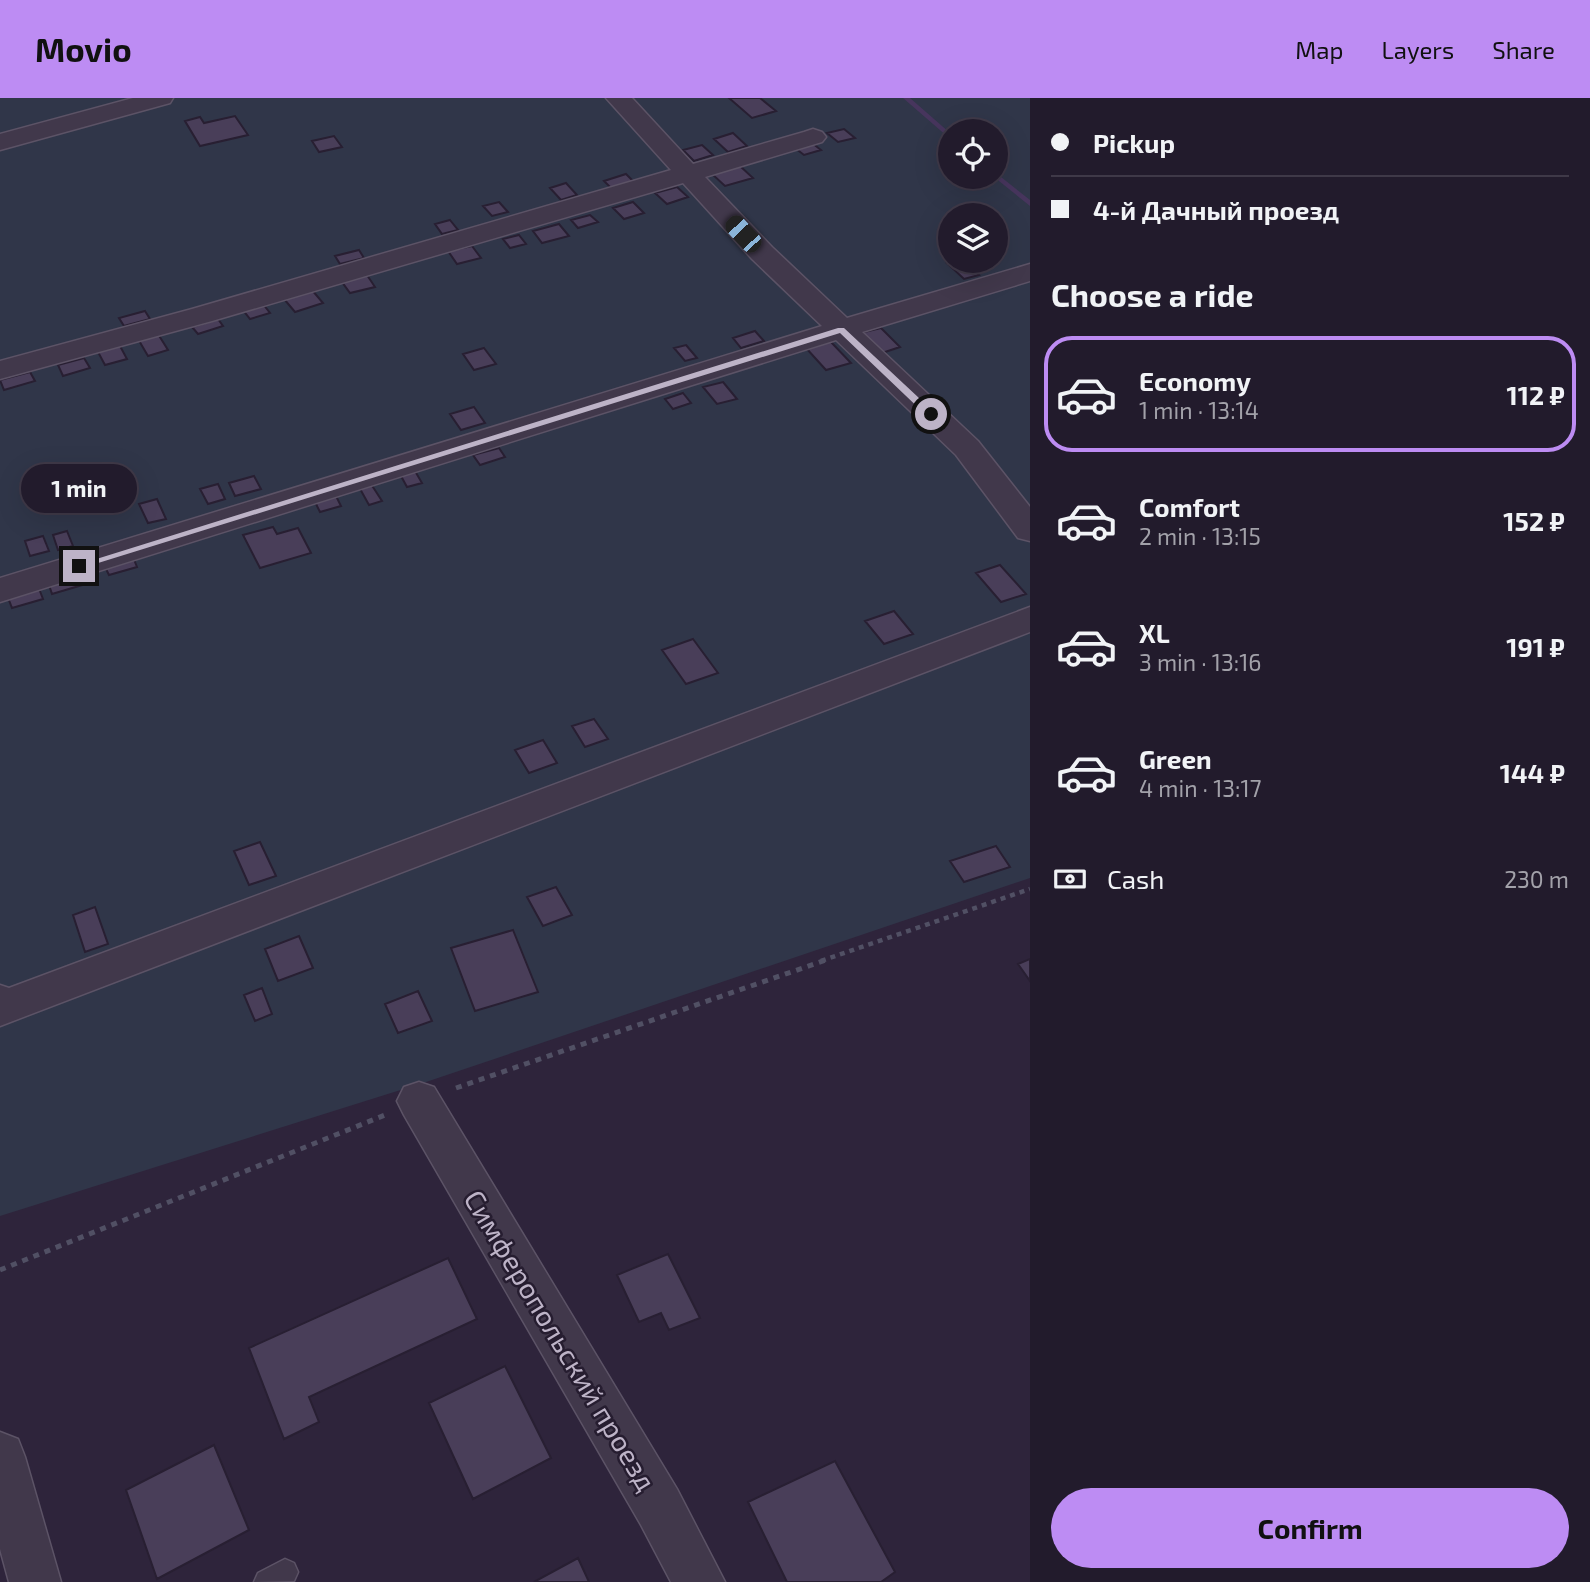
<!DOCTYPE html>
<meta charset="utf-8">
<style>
:root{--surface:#221b2c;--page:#2a2434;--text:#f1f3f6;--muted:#a2a1a9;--line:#3f3948;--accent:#bd8cf3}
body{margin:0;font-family:"Exo 2",sans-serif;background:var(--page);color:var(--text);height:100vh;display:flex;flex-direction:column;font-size:26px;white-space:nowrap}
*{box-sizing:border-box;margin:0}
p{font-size:23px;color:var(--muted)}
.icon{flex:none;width:38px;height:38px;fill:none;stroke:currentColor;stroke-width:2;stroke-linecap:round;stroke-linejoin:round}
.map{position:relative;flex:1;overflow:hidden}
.panel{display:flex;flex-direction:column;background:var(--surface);width:560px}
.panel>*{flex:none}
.banner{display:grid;align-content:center;height:154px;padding:0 21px;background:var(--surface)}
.tools{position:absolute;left:938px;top:21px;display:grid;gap:14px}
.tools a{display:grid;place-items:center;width:70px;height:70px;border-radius:50%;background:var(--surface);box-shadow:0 7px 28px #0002,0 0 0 2px var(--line);font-size:35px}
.end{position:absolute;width:32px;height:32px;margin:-16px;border:9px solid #bdb3c7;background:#111;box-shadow:0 0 0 4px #111}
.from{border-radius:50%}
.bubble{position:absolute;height:49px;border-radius:24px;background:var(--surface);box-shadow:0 7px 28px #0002,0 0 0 2px var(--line);font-size:23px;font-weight:700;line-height:49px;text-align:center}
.car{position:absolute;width:21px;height:42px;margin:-21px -10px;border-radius:9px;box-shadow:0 0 5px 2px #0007;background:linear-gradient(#222 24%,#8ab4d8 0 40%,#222 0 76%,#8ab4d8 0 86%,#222 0)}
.banner b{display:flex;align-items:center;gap:24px;height:66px;font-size:26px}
.banner b+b{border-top:2px solid var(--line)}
.banner i{width:18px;height:18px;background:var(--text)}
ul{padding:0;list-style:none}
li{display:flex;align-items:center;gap:21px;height:116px;margin:0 14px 10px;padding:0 7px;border:4px solid transparent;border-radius:28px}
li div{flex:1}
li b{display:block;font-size:26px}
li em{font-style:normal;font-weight:700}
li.selected{border-color:var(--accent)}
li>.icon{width:63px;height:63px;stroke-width:1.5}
h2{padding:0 21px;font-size:32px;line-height:84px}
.pay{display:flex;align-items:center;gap:18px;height:77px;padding:0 21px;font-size:26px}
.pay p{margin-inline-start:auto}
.button{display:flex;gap:14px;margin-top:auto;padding:14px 21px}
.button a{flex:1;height:80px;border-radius:42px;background:var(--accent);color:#111;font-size:28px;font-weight:700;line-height:80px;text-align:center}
header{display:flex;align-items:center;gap:42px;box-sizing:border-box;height:98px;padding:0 35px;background:var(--accent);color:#111}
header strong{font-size:33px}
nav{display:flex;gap:38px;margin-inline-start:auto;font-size:24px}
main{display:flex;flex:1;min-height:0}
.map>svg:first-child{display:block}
.green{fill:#303649;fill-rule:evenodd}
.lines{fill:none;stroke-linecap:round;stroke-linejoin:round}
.stream{fill:#47355d;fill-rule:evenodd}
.building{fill:#493e59;stroke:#281f32;stroke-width:2}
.service-casing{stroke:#5c5366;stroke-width:3}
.minor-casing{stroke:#5c5366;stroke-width:3}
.path-far1{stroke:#515064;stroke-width:4.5;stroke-dasharray:5 5;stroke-linecap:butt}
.path{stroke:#515064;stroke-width:5;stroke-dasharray:6 6;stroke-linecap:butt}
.service{fill:#41384b;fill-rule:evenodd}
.minor{fill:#41384b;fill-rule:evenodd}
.route{fill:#bdb3c7}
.labels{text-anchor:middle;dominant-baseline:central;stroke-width:5;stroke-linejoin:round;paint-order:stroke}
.near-street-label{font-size:28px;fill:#bdb3c7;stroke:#261d30}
</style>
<header>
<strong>Movio</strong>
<nav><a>Map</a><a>Layers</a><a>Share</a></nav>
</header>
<main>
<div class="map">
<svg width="1030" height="1484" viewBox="0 0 1030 1484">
<rect width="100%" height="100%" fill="#2e243b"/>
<path class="green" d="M 0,0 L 1030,0 L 1030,780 L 426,984 L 0,1118 ZM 950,33 L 996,33 L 996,79 L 950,79 ZM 950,117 L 996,117 L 996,163 L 950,163 Z"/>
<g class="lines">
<path class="stream" d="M 903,0 L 910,0 L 950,35 L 950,40 L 948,39 Z
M 996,75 L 1030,102 L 1030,108 L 994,79 L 996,79 Z"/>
</g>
<path class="building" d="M 729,0 L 760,0 L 776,13 L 752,20 Z
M 235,18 L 248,37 L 200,48 L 185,23 L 200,19 L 204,25 Z
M 844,31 L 855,40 L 838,44 L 827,35 Z
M 733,35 L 747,48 L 728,54 L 714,41 Z
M 334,38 L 342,49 L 319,54 L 312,43 Z
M 812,45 L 821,52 L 804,57 L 795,50 Z
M 702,47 L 713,57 L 694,63 L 683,52 Z
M 740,68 L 753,80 L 725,88 L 712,76 Z
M 626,76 L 634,84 L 611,90 L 604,83 Z
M 566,85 L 577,97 L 561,102 L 550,90 Z
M 677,89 L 688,99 L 667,106 L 655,95 Z
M 499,104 L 508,114 L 492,118 L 483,108 Z
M 633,104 L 644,115 L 624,121 L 613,110 Z
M 590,117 L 598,124 L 578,130 L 571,122 Z
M 450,122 L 458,132 L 442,136 L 435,126 Z
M 559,126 L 569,138 L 542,145 L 533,133 Z
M 519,137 L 526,146 L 510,150 L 503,141 Z
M 472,148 L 481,160 L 457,166 L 448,153 Z
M 359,152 L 364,160 L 340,166 L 335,158 Z
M 956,163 L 964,163 L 979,177 L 964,181 L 947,165 Z
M 367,177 L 375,189 L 350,195 L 342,184 Z
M 312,192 L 323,205 L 295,214 L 284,201 Z
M 263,206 L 270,215 L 250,221 L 243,212 Z
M 145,213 L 150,221 L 124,228 L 119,220 Z
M 218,221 L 223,228 L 198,236 L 192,229 Z
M 881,230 L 900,249 L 879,256 L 860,235 Z
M 755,233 L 764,243 L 741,250 L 733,240 Z
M 158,236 L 168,252 L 148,258 L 138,241 Z
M 830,243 L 851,265 L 826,272 L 806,250 Z
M 686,247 L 697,260 L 685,263 L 674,250 Z
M 120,248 L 127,261 L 105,267 L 98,254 Z
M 484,250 L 496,266 L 474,272 L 463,256 Z
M 84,260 L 90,270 L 63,278 L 58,267 Z
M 30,274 L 35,283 L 4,292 L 0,282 Z
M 723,284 L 737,301 L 717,306 L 703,289 Z
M 683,295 L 691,305 L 673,311 L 665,301 Z
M 474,309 L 485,325 L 461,332 L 450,316 Z
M 499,350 L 505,359 L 480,367 L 473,357 Z
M 415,373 L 422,385 L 407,389 L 401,378 Z
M 254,378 L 261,391 L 235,398 L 229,385 Z
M 218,386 L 225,401 L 208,406 L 200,391 Z
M 371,386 L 382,403 L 369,407 L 359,389 Z
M 336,398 L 341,408 L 320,414 L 315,404 Z
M 157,401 L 166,421 L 148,425 L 139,406 Z
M 273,429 L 277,436 L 298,430 L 311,455 L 260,470 L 243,437 Z
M 67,433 L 73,448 L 58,452 L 53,437 Z
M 43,438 L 49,453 L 30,458 L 25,443 Z
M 133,459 L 137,469 L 109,477 L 104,467 Z
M 1000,467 L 1026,496 L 1001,504 L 976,475 Z
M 84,474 L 89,485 L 52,496 L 48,484 Z
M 38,488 L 43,501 L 12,510 L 7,497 Z
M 894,513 L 913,536 L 884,546 L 865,523 Z
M 693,541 L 718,575 L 686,586 L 662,552 Z
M 594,621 L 608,641 L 585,649 L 572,628 Z
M 543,642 L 557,665 L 529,675 L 515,652 Z
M 260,744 L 276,778 L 249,787 L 234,753 Z
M 996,748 L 1010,769 L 964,784 L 950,763 Z
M 556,789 L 572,817 L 543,828 L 527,799 Z
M 95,809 L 108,846 L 85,854 L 73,817 Z
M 513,832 L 538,894 L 475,913 L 451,850 Z
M 299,838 L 313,870 L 278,883 L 265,851 Z
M 1030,861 L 1030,883 L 1018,866 Z
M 262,890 L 272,916 L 255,923 L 244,897 Z
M 418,893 L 432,923 L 398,935 L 385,906 Z
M 668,1156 L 700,1220 L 669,1232 L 661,1215 L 639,1224 L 617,1177 Z
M 448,1160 L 477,1221 L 309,1299 L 319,1324 L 284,1341 L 249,1250 Z
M 505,1268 L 551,1360 L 473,1401 L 429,1305 Z
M 214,1347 L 249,1432 L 157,1481 L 126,1392 Z
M 835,1363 L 895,1474 L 881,1484 L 787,1484 L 748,1404 Z
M 578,1460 L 589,1484 L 534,1484 Z"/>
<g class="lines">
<g class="service-casing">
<path id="service" d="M 285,1461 L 294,1465 L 298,1474 L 294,1483 L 254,1484 L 258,1475 Z"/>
</g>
<g class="minor-casing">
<path id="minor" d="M 133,0 L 173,0 L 170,5 L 0,52 L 0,36 Z
M 606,0 L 632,0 L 693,66 L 804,34 L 813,31 L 822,34 L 826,39 L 822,44 L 705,79 L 772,149 L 847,220 L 1030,166 L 1030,183 L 862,234 L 978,343 L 1030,409 L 1030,443 L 1018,440 L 956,357 L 836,242 L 0,504 L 0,480 L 822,228 L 752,161 L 683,85 L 212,223 L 0,281 L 0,263 L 192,211 L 671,72 Z
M 1030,509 L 1030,534 L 0,928 L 0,887 L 9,890 Z
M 419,984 L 434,989 L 677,1391 L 725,1484 L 671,1484 L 641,1427 L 404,1017 L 397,1003 L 404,989 Z
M 0,1334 L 18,1341 L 25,1359 L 61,1484 L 9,1484 L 0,1451 Z"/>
</g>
<path class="path-far1" d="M 821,863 L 1030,791"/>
<path class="path" d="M 456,990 L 826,862
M 0,1172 L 385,1017"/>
<use href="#service" class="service"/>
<use href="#minor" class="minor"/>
</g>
<path class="route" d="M 838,230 L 844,230 L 934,314 L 934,318 L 927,318 L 840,235 L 82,470 L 74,468 Z"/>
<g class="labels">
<g class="near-street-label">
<text transform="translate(561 1242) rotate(59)">Симферопольский проезд</text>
</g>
</g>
</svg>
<div class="tools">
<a><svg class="icon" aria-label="locate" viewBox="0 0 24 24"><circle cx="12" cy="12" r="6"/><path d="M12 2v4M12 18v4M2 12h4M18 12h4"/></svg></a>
<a><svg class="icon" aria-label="layers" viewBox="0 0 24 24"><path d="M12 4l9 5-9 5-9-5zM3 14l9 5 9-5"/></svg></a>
</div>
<i class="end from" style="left:931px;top:316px"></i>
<i class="end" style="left:79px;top:468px"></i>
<div class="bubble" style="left:21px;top:366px;width:116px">1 min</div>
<i class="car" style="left:743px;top:136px;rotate:317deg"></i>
</div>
<section class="panel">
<div class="banner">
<b><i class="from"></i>Pickup</b>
<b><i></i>4-й Дачный проезд</b>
</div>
<h2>Choose a ride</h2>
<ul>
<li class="selected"><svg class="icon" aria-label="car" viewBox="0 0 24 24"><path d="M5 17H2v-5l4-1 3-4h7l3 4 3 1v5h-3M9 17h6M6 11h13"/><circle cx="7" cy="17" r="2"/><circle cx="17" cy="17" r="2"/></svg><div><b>Economy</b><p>1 min · 13:14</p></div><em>112 ₽</em></li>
<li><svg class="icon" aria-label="car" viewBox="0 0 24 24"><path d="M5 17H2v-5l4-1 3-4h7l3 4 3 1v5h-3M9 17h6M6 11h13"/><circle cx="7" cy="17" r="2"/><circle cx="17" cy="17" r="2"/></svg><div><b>Comfort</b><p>2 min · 13:15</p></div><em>152 ₽</em></li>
<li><svg class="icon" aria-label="car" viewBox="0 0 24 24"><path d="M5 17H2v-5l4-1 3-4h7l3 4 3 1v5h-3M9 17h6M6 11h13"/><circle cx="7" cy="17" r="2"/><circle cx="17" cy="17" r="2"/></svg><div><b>XL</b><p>3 min · 13:16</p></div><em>191 ₽</em></li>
<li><svg class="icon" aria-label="car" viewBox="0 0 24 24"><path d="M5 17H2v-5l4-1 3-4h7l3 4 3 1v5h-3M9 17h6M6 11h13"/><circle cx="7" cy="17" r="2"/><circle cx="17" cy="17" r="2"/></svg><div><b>Green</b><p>4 min · 13:17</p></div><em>144 ₽</em></li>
</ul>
<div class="pay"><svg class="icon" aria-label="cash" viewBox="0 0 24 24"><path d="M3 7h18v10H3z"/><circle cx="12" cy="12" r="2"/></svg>Cash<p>230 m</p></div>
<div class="button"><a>Confirm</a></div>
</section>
</main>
